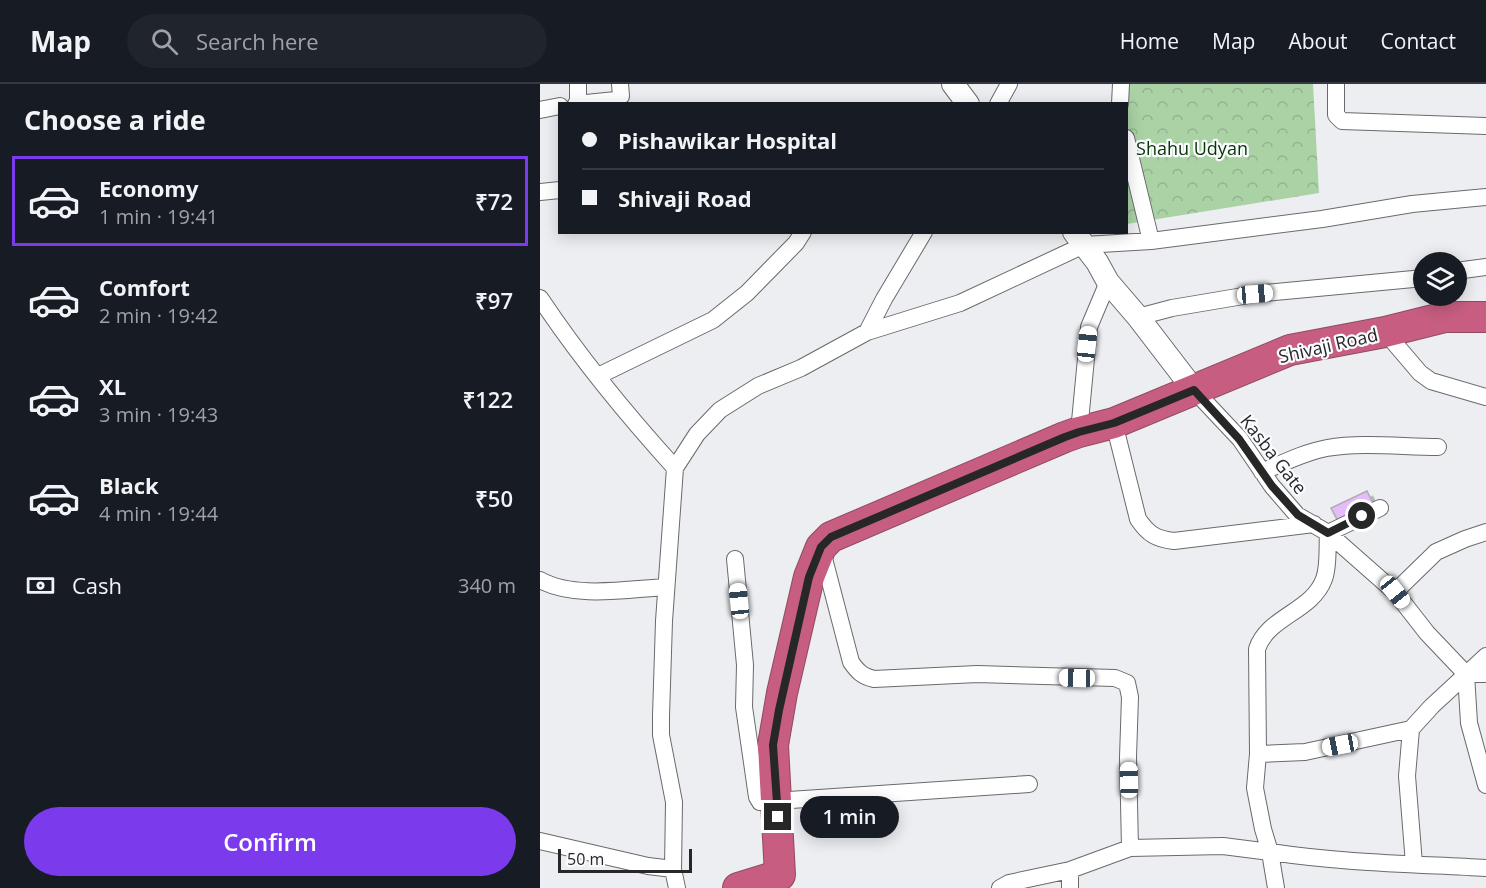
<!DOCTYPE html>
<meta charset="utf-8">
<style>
:root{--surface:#171b24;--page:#20242c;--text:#f1f3f6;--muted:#9ea1a6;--line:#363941;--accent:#7c3aed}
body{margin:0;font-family:"Open Sans",sans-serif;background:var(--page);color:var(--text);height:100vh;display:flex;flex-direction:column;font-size:22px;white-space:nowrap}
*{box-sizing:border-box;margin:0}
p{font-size:20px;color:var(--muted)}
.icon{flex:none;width:33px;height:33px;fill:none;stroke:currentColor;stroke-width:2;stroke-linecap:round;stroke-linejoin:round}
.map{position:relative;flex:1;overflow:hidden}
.drawer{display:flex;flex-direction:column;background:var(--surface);width:540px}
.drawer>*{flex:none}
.guide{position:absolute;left:18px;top:18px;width:570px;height:132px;border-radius:0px;box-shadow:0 3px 15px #0003;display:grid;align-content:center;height:132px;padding:0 24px;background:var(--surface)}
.tools{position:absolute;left:873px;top:168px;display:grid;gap:12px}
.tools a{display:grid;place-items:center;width:54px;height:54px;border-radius:50%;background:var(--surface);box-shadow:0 3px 15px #0003;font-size:30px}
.scale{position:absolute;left:18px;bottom:15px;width:134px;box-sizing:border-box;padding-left:6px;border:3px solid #272728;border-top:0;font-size:16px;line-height:21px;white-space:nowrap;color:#272728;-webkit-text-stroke:4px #fafbfe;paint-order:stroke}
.end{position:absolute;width:27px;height:27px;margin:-14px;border:8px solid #272728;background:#fff;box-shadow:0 0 0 3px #fff}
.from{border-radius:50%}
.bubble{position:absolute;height:42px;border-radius:21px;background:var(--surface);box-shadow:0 3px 15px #0003;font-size:20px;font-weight:600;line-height:42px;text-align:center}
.car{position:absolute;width:18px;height:36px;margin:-18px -9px;border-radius:8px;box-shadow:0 0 4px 2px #0007;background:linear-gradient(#fff 24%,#345 0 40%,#fff 0 76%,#345 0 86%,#fff 0)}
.guide b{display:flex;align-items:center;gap:21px;height:57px;font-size:22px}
.guide b+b{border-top:2px solid var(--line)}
.guide i{width:15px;height:15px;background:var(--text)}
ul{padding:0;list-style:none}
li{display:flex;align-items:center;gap:18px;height:90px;margin:0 12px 9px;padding:0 12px;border:3px solid transparent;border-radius:0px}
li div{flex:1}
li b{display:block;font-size:22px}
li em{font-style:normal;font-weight:600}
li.on{border-color:var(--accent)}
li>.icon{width:54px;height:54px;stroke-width:1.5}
h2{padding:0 24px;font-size:27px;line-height:72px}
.pay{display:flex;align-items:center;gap:15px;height:66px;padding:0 24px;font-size:22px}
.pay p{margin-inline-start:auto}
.cta{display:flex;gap:12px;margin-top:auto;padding:12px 24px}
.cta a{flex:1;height:69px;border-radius:36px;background:var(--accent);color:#fff;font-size:24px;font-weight:600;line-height:69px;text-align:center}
header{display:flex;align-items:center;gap:36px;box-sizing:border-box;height:84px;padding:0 30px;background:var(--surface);border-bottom:2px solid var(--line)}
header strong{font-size:28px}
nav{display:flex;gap:33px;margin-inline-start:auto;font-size:21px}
.search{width:420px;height:54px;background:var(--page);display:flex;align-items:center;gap:15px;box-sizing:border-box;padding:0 21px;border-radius:33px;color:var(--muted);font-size:22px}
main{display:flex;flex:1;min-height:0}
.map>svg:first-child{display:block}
.park{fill:url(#park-crowns)}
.building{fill:#e5bbf9;stroke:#aeacaf;stroke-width:1.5;filter:url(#shadow)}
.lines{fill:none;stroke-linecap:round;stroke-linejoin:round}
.street-casing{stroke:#696a6c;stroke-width:18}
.secondary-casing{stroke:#696a6c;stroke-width:24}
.highway-casing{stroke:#8f4b62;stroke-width:32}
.street{stroke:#fff;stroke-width:16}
.secondary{stroke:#fff;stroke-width:22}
.highway{stroke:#c75e82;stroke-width:30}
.route{stroke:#272728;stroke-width:8}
.labels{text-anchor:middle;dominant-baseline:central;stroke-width:4.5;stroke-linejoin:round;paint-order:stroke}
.park-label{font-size:18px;fill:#063403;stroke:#fafbfe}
.street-label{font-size:18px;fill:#272728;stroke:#fafbfe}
</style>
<header>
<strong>Map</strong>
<div class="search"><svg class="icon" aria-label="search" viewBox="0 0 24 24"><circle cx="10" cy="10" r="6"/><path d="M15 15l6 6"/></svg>Search here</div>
<nav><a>Home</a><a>Map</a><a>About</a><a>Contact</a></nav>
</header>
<main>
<section class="drawer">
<h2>Choose a ride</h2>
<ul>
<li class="on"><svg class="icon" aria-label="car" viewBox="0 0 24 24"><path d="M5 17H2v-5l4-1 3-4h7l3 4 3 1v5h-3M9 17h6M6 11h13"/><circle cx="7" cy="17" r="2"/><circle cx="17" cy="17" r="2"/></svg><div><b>Economy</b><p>1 min · 19:41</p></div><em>₹72</em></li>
<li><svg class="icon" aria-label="car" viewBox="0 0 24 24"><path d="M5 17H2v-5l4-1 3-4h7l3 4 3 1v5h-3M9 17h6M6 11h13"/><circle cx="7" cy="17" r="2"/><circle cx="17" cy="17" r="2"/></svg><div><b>Comfort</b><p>2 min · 19:42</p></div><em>₹97</em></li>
<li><svg class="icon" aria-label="car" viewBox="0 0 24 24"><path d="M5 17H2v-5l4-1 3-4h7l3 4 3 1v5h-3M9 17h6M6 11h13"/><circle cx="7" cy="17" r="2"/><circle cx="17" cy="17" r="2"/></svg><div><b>XL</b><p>3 min · 19:43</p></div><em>₹122</em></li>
<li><svg class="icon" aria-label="car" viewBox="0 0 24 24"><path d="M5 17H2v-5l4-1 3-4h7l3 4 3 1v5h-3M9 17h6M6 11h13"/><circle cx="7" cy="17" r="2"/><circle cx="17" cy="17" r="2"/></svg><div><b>Black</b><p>4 min · 19:44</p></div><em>₹50</em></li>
</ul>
<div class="pay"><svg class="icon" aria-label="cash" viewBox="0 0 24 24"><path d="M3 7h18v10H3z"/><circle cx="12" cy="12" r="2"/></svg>Cash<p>340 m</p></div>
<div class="cta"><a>Confirm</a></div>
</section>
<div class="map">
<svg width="946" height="804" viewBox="0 0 946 804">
<defs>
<pattern id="park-crowns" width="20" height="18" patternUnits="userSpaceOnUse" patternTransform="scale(1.5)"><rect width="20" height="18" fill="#aad2a5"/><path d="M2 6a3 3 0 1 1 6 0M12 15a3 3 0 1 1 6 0" fill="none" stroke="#92b48e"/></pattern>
<filter id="shadow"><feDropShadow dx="5.5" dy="5.5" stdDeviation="0" flood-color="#0004"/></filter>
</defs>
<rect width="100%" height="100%" fill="#edeef1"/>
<path class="park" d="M 572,0 L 773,0 L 779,109 L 587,140 L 586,20 L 574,19 Z"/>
<path class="building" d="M 827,407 L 835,423 L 800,441 L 791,424 Z"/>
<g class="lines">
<g class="street-casing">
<path id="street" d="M 38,0 L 38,19
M 796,0 L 796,31 L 802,37 L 946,42
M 36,20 L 76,16 L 81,12 L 80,0
M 458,20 L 469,0
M 580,20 L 581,0
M 0,26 L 20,22
M 586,54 L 611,157
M 0,108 L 20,106
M 916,187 L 946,183
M 0,214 C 40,274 86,330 135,384
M 598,233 L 632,224 L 715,210 L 884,194
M 327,248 L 420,219 L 544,161 L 611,157 L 782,135 L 872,120 L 946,113
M 845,248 L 880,289 L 891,297 L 946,313
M 58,292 L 173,236 L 207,209 L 256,159 L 263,148
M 654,306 L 700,355 L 732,402 L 757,431 L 788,449 L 855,508 L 887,549 L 926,590 L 946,590
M 574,339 L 598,435 C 608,450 616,455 634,457 L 774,440
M 539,348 L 549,243 L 568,198
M 722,388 C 743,379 765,368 787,364 C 823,358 862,363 898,363
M 282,467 L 311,578 C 318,588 322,592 334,595 L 437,590 L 575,594 L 587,599 L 590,613 L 588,673 L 590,764
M 195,475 L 205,581 L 204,623 L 217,713 L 220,718 L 489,700
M 0,496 C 34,515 88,505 126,503
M 855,508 L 896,468 L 925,455 L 946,448
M 926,590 L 929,639 L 946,701
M 871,645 L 867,692 L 874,780
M 718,670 L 765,668 L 871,645 L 892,622 L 946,572
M 0,757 L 108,782 L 133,785
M 530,786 L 530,804
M 137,804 L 133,785 L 134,718 L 121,651 L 121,632 L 124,537 L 135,384 L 157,350 L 180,326 L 218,302 L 261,284 L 327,248 L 344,215 L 384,148
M 460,804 L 469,799 L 530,786 L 590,764 L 683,762 L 730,768 L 723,745 L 715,704 L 718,670 L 717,565 C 728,532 772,528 784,495 C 789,482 787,463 788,449 L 840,424
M 736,804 L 730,768 C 802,779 874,780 946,784"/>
</g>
<g class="secondary-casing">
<path id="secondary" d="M 413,0 L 428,20
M 534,148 L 557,178 L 568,198 L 598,233 L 654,306"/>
</g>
<g class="highway-casing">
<path id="highway" d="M 198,804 L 240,791 L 233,661 L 242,609 L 269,493 L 281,463 L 291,453 L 525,353 L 539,348 L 574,339 L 750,266 L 845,248 L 905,233 L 946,233"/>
</g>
<use href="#street" class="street"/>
<use href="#secondary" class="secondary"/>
<use href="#highway" class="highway"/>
</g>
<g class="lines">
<path class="route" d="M 238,733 L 233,661 L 239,626 L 269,493 L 281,463 L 291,453 L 525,353 L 539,348 L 574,339 L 654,306 L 699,355 L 732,402 L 758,431 L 788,449 L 822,432"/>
</g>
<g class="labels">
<g class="park-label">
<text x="652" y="64">Shahu Udyan</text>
</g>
<g class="street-label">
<text transform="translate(788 261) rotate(-13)">Shivaji Road</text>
<text transform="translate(734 370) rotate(52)">Kasba Gate</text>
</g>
</g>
</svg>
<div class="tools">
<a><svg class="icon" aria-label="layers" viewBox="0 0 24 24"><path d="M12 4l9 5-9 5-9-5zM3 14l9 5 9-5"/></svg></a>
</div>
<div class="scale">50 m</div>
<i class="end from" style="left:822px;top:432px"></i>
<i class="end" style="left:238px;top:733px"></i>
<div class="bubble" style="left:260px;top:712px;width:99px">1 min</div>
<i class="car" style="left:715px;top:210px;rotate:85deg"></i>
<i class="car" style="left:547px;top:260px;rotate:6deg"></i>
<i class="car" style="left:855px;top:508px;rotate:141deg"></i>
<i class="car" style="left:199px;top:517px;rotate:354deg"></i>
<i class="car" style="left:537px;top:594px;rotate:271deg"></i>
<i class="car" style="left:800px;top:661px;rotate:259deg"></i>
<i class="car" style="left:589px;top:696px;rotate:359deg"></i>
<div class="guide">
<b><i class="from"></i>Pishawikar Hospital</b>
<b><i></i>Shivaji Road</b>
</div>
</div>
</main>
